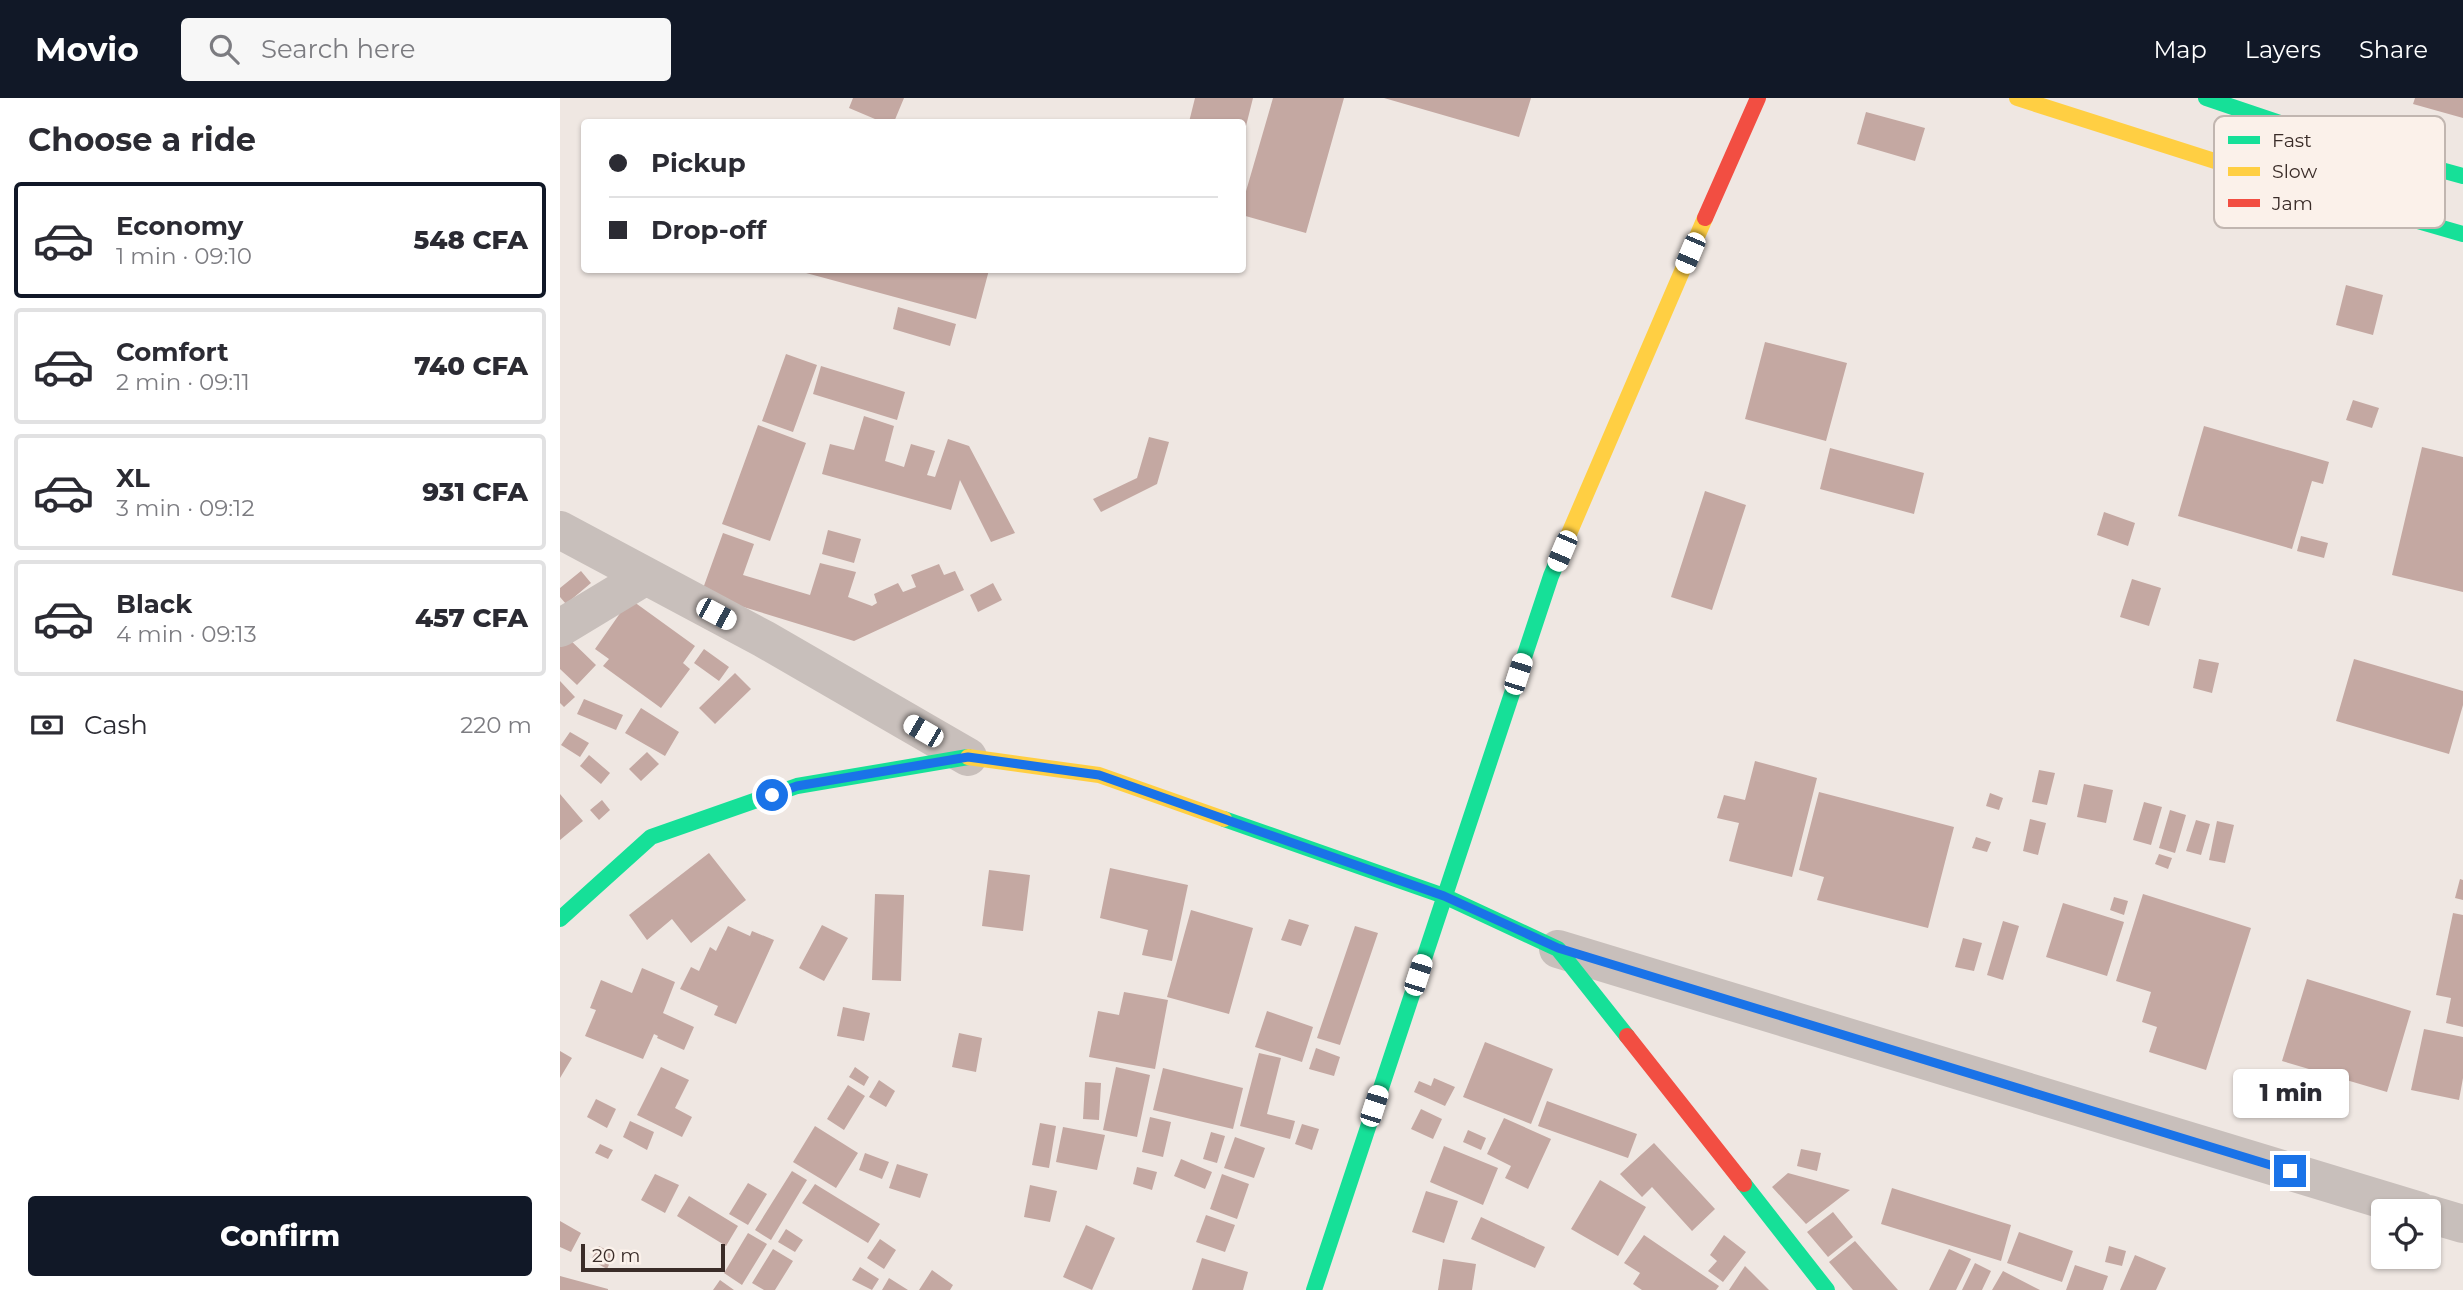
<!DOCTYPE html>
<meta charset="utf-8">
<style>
:root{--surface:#fff;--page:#f7f7f7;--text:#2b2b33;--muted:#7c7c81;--line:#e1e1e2;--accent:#111827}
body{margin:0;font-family:Montserrat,sans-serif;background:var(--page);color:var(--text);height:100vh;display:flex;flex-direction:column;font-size:26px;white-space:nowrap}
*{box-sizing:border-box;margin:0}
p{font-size:23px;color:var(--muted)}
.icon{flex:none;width:38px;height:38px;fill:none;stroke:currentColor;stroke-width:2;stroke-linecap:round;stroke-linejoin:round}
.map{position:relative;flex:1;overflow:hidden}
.sheet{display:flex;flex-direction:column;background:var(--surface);width:560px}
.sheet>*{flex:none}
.banner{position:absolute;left:21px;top:21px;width:665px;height:154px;border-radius:7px;box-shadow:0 2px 5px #0004;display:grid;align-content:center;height:154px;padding:0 28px;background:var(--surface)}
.fabs{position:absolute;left:1811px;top:1101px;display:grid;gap:14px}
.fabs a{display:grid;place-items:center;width:70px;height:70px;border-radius:7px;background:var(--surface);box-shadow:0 2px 5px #0004;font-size:35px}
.scale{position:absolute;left:21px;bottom:18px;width:144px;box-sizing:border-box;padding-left:7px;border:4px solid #3a2c28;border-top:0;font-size:19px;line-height:24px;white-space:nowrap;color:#3a2c28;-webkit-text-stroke:5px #fbf1ea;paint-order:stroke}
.end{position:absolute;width:32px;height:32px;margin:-16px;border:9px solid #1a73e8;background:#fff;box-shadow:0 0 0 4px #fff}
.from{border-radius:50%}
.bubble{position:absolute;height:49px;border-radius:7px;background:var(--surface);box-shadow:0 2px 5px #0004;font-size:23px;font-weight:800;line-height:49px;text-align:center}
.car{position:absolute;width:21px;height:42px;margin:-21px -10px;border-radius:9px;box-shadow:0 0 5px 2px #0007;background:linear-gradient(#fff 24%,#345 0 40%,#fff 0 76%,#345 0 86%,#fff 0)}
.banner b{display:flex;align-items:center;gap:24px;height:66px;font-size:26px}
.banner b+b{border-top:2px solid var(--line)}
.banner i{width:18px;height:18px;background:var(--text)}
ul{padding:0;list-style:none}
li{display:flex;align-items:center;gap:21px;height:116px;margin:0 14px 10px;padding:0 14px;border:4px solid var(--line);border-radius:7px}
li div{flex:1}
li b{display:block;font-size:26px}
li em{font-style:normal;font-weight:800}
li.on{border-color:var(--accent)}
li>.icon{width:63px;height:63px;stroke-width:1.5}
h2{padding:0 28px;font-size:32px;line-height:84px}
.pay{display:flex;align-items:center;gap:18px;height:77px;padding:0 28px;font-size:26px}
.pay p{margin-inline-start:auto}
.button{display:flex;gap:14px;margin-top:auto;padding:14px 28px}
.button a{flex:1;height:80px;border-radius:7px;background:var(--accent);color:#fff;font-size:28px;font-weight:800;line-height:80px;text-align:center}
header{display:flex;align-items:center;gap:42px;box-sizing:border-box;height:98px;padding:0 35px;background:var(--accent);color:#fff}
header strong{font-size:33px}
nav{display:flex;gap:38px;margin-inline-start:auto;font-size:24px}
.search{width:490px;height:63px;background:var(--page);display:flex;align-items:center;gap:18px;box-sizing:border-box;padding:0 24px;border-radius:7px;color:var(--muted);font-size:26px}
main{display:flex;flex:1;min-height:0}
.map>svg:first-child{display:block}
.building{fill:#c4a8a2}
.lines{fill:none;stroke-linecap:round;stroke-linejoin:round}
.street{stroke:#c8bfbb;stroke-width:38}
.fast{stroke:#16e098;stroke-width:16}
.slow{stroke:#ffcf43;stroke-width:16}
.jam{stroke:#f24e42;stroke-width:16}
.route{stroke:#1a73e8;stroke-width:9}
.key{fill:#fbf1ea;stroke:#c1b6b0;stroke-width:2}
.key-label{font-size:19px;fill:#3a2c28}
</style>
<header>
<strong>Movio</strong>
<div class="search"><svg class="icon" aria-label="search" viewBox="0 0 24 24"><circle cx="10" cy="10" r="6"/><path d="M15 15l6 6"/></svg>Search here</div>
<nav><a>Map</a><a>Layers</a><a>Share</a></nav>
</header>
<main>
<section class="sheet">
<h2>Choose a ride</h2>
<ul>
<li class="on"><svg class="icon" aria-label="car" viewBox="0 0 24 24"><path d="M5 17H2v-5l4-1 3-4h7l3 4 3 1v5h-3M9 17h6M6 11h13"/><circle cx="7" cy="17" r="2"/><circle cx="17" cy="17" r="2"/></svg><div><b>Economy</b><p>1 min · 09:10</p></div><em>548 CFA</em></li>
<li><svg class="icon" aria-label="car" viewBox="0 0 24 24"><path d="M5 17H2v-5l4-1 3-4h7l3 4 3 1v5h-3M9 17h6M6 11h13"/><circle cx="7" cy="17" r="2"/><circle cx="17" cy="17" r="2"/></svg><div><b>Comfort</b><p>2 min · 09:11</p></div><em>740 CFA</em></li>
<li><svg class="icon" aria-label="car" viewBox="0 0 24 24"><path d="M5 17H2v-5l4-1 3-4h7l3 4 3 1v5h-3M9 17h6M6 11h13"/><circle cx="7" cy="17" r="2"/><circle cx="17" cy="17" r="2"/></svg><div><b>XL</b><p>3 min · 09:12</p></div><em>931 CFA</em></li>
<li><svg class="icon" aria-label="car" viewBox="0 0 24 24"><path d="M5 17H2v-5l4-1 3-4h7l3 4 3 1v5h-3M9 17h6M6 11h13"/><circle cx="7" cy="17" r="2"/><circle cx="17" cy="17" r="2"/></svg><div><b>Black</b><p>4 min · 09:13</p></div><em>457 CFA</em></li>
</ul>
<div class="pay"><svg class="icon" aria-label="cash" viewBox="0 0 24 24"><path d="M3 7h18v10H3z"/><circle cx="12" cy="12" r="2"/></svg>Cash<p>220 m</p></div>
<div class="button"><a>Confirm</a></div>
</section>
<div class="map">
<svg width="1903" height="1192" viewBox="0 0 1903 1192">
<rect width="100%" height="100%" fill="#efe7e2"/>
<path class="building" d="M 293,0 L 344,0 L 334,24 L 322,24 L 289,10 Z
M 635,0 L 693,0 L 683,40 L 682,24 L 629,24 Z
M 713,0 L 784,0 L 746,135 L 682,117 L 682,107 Z
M 824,0 L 971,0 L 959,39 Z
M 1855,0 L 1903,0 L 1903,20 L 1853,6 Z
M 1306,14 L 1365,30 L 1355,63 L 1297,46 Z
M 235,172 L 429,172 L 416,221 Z
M 1786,187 L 1823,197 L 1813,237 L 1776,227 Z
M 338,209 L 396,226 L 390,248 L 333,231 Z
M 1205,244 L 1287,265 L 1266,343 L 1185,321 Z
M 226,256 L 257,267 L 233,334 L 202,323 Z
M 261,268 L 345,294 L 337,322 L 253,296 Z
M 1793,302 L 1819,310 L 1812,330 L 1786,322 Z
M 304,318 L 334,328 L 325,363 L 344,369 L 351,346 L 375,353 L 367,377 L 375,379 L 388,341 L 409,348 L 455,435 L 431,444 L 400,382 L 391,412 L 262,376 L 270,346 L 294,352 Z
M 198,327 L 246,345 L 210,443 L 162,426 Z
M 1644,328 L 1769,364 L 1763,386 L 1752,383 L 1732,451 L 1618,418 Z
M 589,339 L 609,344 L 597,386 L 541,414 L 533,401 L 577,380 Z
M 1862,349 L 1903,359 L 1903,494 L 1832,477 Z
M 1270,350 L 1364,375 L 1354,416 L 1260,391 Z
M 1145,393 L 1186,407 L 1152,512 L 1111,499 Z
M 1544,414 L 1575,425 L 1568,448 L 1537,437 Z
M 268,432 L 301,441 L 294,465 L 262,456 Z
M 163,435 L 194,446 L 183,477 L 250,497 L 260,465 L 296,474 L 288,499 L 312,508 L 317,505 L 314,496 L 338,485 L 343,494 L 356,489 L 351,477 L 379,466 L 384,477 L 395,473 L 404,492 L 294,543 L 141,496 Z
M 1741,438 L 1768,445 L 1764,460 L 1737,453 Z
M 21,473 L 31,485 L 6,506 L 0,499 L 0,490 Z
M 1572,481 L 1601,490 L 1589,528 L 1560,519 Z
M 433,485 L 442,502 L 418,514 L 410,497 Z
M 70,501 L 135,548 L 123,565 L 130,571 L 101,610 L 43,568 L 49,561 L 35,551 Z
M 5,537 L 36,567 L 17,587 L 0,571 L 0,541 Z
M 144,551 L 169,569 L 159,583 L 134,565 Z
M 1639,561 L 1659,565 L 1652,595 L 1633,590 Z
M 1794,561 L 1903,593 L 1903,607 L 1889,656 L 1776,623 Z
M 175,575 L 191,591 L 155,626 L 139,610 Z
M 0,583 L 15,599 L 4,609 L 0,605 Z
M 24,601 L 63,617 L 56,632 L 17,616 Z
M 81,610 L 119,634 L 105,658 L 65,635 Z
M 10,634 L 29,645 L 20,659 L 1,647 Z
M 87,654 L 99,666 L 81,683 L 69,671 Z
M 29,657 L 50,675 L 41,686 L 20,668 Z
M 1195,663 L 1257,680 L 1232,779 L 1169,763 L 1179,725 L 1157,720 L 1164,697 L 1185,702 Z
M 1479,672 L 1495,675 L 1487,707 L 1472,704 Z
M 1524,686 L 1553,692 L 1546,725 L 1517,719 Z
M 1259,694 L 1394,729 L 1368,830 L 1257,802 L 1264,779 L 1239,772 Z
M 1430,695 L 1443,700 L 1439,712 L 1426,708 Z
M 0,696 L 23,723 L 0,742 Z
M 42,702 L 50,712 L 39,722 L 30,712 Z
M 1584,704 L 1602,709 L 1591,747 L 1573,742 Z
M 1610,712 L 1626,717 L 1615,755 L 1599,750 Z
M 1470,721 L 1486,725 L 1478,757 L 1463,753 Z
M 1636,722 L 1650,726 L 1641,757 L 1626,753 Z
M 1657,723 L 1674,727 L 1665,765 L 1649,762 Z
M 1416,739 L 1431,744 L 1427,754 L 1412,750 Z
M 149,755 L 186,802 L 131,845 L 112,821 L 87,842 L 69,817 Z
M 1599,756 L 1612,760 L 1608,771 L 1595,766 Z
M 550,770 L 628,787 L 612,863 L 582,857 L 588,832 L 540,820 Z
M 429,772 L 470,777 L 463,833 L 422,828 Z
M 1900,781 L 1903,782 L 1903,802 L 1895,800 Z
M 315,796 L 344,797 L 341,883 L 312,882 Z
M 1583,796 L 1691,830 L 1646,972 L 1589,954 L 1597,929 L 1582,924 L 1591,894 L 1556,883 Z
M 1554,799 L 1568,803 L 1564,817 L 1550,812 Z
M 1503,805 L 1564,824 L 1547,878 L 1486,859 Z
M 631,812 L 693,830 L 669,916 L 607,899 Z
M 1893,815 L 1903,817 L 1903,929 L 1886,925 L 1891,900 L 1876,897 Z
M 729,821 L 749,827 L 741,848 L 721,842 Z
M 1443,823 L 1459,828 L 1443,882 L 1427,877 Z
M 262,827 L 288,840 L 264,883 L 239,870 Z
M 168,828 L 190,838 L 192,833 L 214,842 L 176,926 L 154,917 L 158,908 L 120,891 L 131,869 L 139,873 L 150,849 L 156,853 Z
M 795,828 L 818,835 L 780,947 L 757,940 Z
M 1403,840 L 1422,845 L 1414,873 L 1395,869 Z
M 82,870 L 115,884 L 103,915 L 134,929 L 124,952 L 97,940 L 98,938 L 94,936 L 83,961 L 25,938 L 36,912 L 30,910 L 41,882 L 72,895 Z
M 1747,881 L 1851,913 L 1827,994 L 1722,963 Z
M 564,894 L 608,902 L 595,971 L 529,959 L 538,913 L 559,917 Z
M 283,909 L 310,915 L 304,943 L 277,938 Z
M 707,913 L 753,929 L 742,964 L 695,949 Z
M 1864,931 L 1903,939 L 1903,980 L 1899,1002 L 1851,992 Z
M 399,935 L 422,940 L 416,974 L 392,969 Z
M 925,944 L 993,971 L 971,1026 L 903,999 Z
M 756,950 L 780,959 L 774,978 L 749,971 Z
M 0,953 L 12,960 L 0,980 Z
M 699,955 L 721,960 L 707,1016 L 735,1023 L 730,1041 L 680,1028 Z
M 101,969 L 129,982 L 115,1010 L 132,1019 L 122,1039 L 77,1017 Z
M 295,969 L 309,979 L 304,988 L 289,979 Z
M 556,969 L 590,977 L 577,1039 L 543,1032 Z
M 603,970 L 683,990 L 673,1031 L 593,1012 Z
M 874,980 L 895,989 L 885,1008 L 854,994 L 859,983 L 871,988 Z
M 319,982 L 335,993 L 326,1009 L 309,999 Z
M 525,984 L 541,985 L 539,1022 L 523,1021 Z
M 288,987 L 305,998 L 284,1032 L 267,1021 Z
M 36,1001 L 56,1011 L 47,1030 L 27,1019 Z
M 987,1003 L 1077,1036 L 1068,1060 L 978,1028 Z
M 861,1011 L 882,1021 L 873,1041 L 851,1031 Z
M 590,1019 L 611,1024 L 603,1059 L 582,1054 Z
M 944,1020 L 991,1041 L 968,1091 L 945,1080 L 951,1068 L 927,1056 Z
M 70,1023 L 94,1034 L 87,1052 L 63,1039 Z
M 480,1025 L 496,1028 L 489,1070 L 472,1067 Z
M 742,1026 L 759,1031 L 752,1052 L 735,1046 Z
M 255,1028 L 298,1055 L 276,1090 L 233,1064 Z
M 503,1029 L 545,1037 L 537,1072 L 496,1064 Z
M 908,1032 L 926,1040 L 921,1052 L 903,1044 Z
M 651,1034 L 665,1038 L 657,1065 L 643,1061 Z
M 675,1039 L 705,1050 L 694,1080 L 664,1070 Z
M 1094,1045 L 1155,1111 L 1132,1133 L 1092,1089 L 1082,1099 L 1060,1076 Z
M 40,1046 L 53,1052 L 48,1061 L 35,1055 Z
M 884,1048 L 938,1070 L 923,1107 L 870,1084 Z
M 1241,1051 L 1261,1055 L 1257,1073 L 1237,1068 Z
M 305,1055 L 329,1064 L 322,1081 L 299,1072 Z
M 621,1061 L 652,1074 L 645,1091 L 614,1078 Z
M 337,1066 L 368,1076 L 360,1100 L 329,1090 Z
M 577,1069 L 597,1074 L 592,1092 L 573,1086 Z
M 232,1073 L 247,1082 L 211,1142 L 195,1132 Z
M 1228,1075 L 1290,1092 L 1246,1126 L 1212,1089 Z
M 95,1076 L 119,1087 L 105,1115 L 81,1102 Z
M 662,1076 L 689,1086 L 677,1121 L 650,1111 Z
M 1040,1082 L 1086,1109 L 1058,1158 L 1011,1131 Z
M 188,1085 L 207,1096 L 188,1127 L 169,1116 Z
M 255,1086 L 320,1126 L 308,1145 L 242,1105 Z
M 470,1087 L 497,1093 L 490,1124 L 464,1119 Z
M 1332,1090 L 1451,1127 L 1441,1163 L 1321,1126 Z
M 866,1093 L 898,1103 L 884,1145 L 852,1134 Z
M 129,1098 L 178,1128 L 166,1148 L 117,1118 Z
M 1273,1114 L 1293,1139 L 1268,1159 L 1247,1134 Z
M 646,1117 L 675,1127 L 665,1154 L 636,1144 Z
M 921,1119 L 985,1149 L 975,1170 L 911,1141 Z
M 0,1123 L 21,1135 L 11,1154 L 0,1149 Z
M 526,1127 L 555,1140 L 532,1192 L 503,1179 Z
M 226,1131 L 243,1142 L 235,1154 L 218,1144 Z
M 1459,1134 L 1513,1153 L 1502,1184 L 1447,1165 Z
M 188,1135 L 207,1146 L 182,1187 L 164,1175 Z
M 1084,1137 L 1159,1188 L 1156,1192 L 1082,1192 L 1073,1186 L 1080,1175 L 1064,1165 Z
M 1164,1137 L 1186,1154 L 1163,1184 L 1148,1173 L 1157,1163 L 1150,1157 Z
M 320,1141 L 336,1152 L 324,1171 L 307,1160 Z
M 1295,1143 L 1338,1192 L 1293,1192 L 1269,1164 Z
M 39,1148 L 54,1156 L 47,1171 L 31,1162 Z
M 1549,1148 L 1566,1153 L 1562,1168 L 1545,1164 Z
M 213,1151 L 233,1163 L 215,1192 L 204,1192 L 192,1185 Z
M 1389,1151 L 1411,1161 L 1396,1192 L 1369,1192 Z
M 1575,1157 L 1606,1170 L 1596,1192 L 1560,1192 Z
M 642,1160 L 688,1174 L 683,1192 L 632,1192 Z
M 883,1161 L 916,1166 L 912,1192 L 878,1192 Z
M 1415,1165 L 1431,1173 L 1422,1192 L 1402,1192 Z
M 1515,1167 L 1548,1178 L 1543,1192 L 1506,1192 Z
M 1185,1168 L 1209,1192 L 1169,1192 Z
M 300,1169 L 319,1181 L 312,1192 L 292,1182 Z
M 372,1172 L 393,1187 L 390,1192 L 359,1192 Z
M 1443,1173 L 1480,1192 L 1432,1192 Z
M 0,1178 L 48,1191 L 48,1192 L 0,1192 Z
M 329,1180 L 348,1192 L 322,1192 Z
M 160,1182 L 174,1192 L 153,1192 Z"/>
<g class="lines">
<path class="street" d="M 0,432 L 204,541 L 408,659
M 0,530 L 86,478
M 998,851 L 1860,1113
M 1869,1116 L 1903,1126"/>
<path class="fast" d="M 1646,0 L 1758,38 L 1903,78
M 1705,79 L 1903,136
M 664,721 L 884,798 L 998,851 L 1067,938
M 0,821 L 91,739 L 237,688 L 408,659
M 1184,1086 L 1267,1192
M 754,1192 L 991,478 L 1008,438"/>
<path class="slow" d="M 1457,0 L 1705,79
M 1008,438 L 1145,120
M 408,659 L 539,677 L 664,721"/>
<path class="jam" d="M 1145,120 L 1198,0
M 1067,938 L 1184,1086"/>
</g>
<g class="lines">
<path class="route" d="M 212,697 L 237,688 L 408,659 L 539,677 L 884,798 L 998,850 L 1730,1073"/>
</g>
<rect x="1654" y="18" width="231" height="112" rx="10" class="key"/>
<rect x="1668" y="38" width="32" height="8" fill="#16e098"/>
<rect x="1668" y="69" width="32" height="9" fill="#ffcf43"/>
<rect x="1668" y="101" width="32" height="8" fill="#f24e42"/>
<g class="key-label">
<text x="1712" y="49">Fast</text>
<text x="1712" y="80">Slow</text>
<text x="1712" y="112">Jam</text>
</g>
</svg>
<div class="fabs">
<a><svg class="icon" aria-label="locate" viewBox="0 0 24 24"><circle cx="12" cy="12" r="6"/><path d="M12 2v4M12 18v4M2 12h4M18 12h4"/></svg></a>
</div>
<div class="scale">20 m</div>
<i class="end from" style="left:212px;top:697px"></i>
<i class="end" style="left:1730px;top:1073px"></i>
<div class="bubble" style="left:1673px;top:971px;width:116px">1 min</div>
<i class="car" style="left:1130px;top:155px;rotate:203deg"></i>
<i class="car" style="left:1002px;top:453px;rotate:203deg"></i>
<i class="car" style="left:156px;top:516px;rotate:118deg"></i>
<i class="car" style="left:958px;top:576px;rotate:18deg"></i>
<i class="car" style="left:363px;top:633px;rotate:300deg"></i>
<i class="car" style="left:858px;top:877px;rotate:18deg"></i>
<i class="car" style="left:814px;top:1008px;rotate:18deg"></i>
<div class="banner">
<b><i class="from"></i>Pickup</b>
<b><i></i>Drop-off</b>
</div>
</div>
</main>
